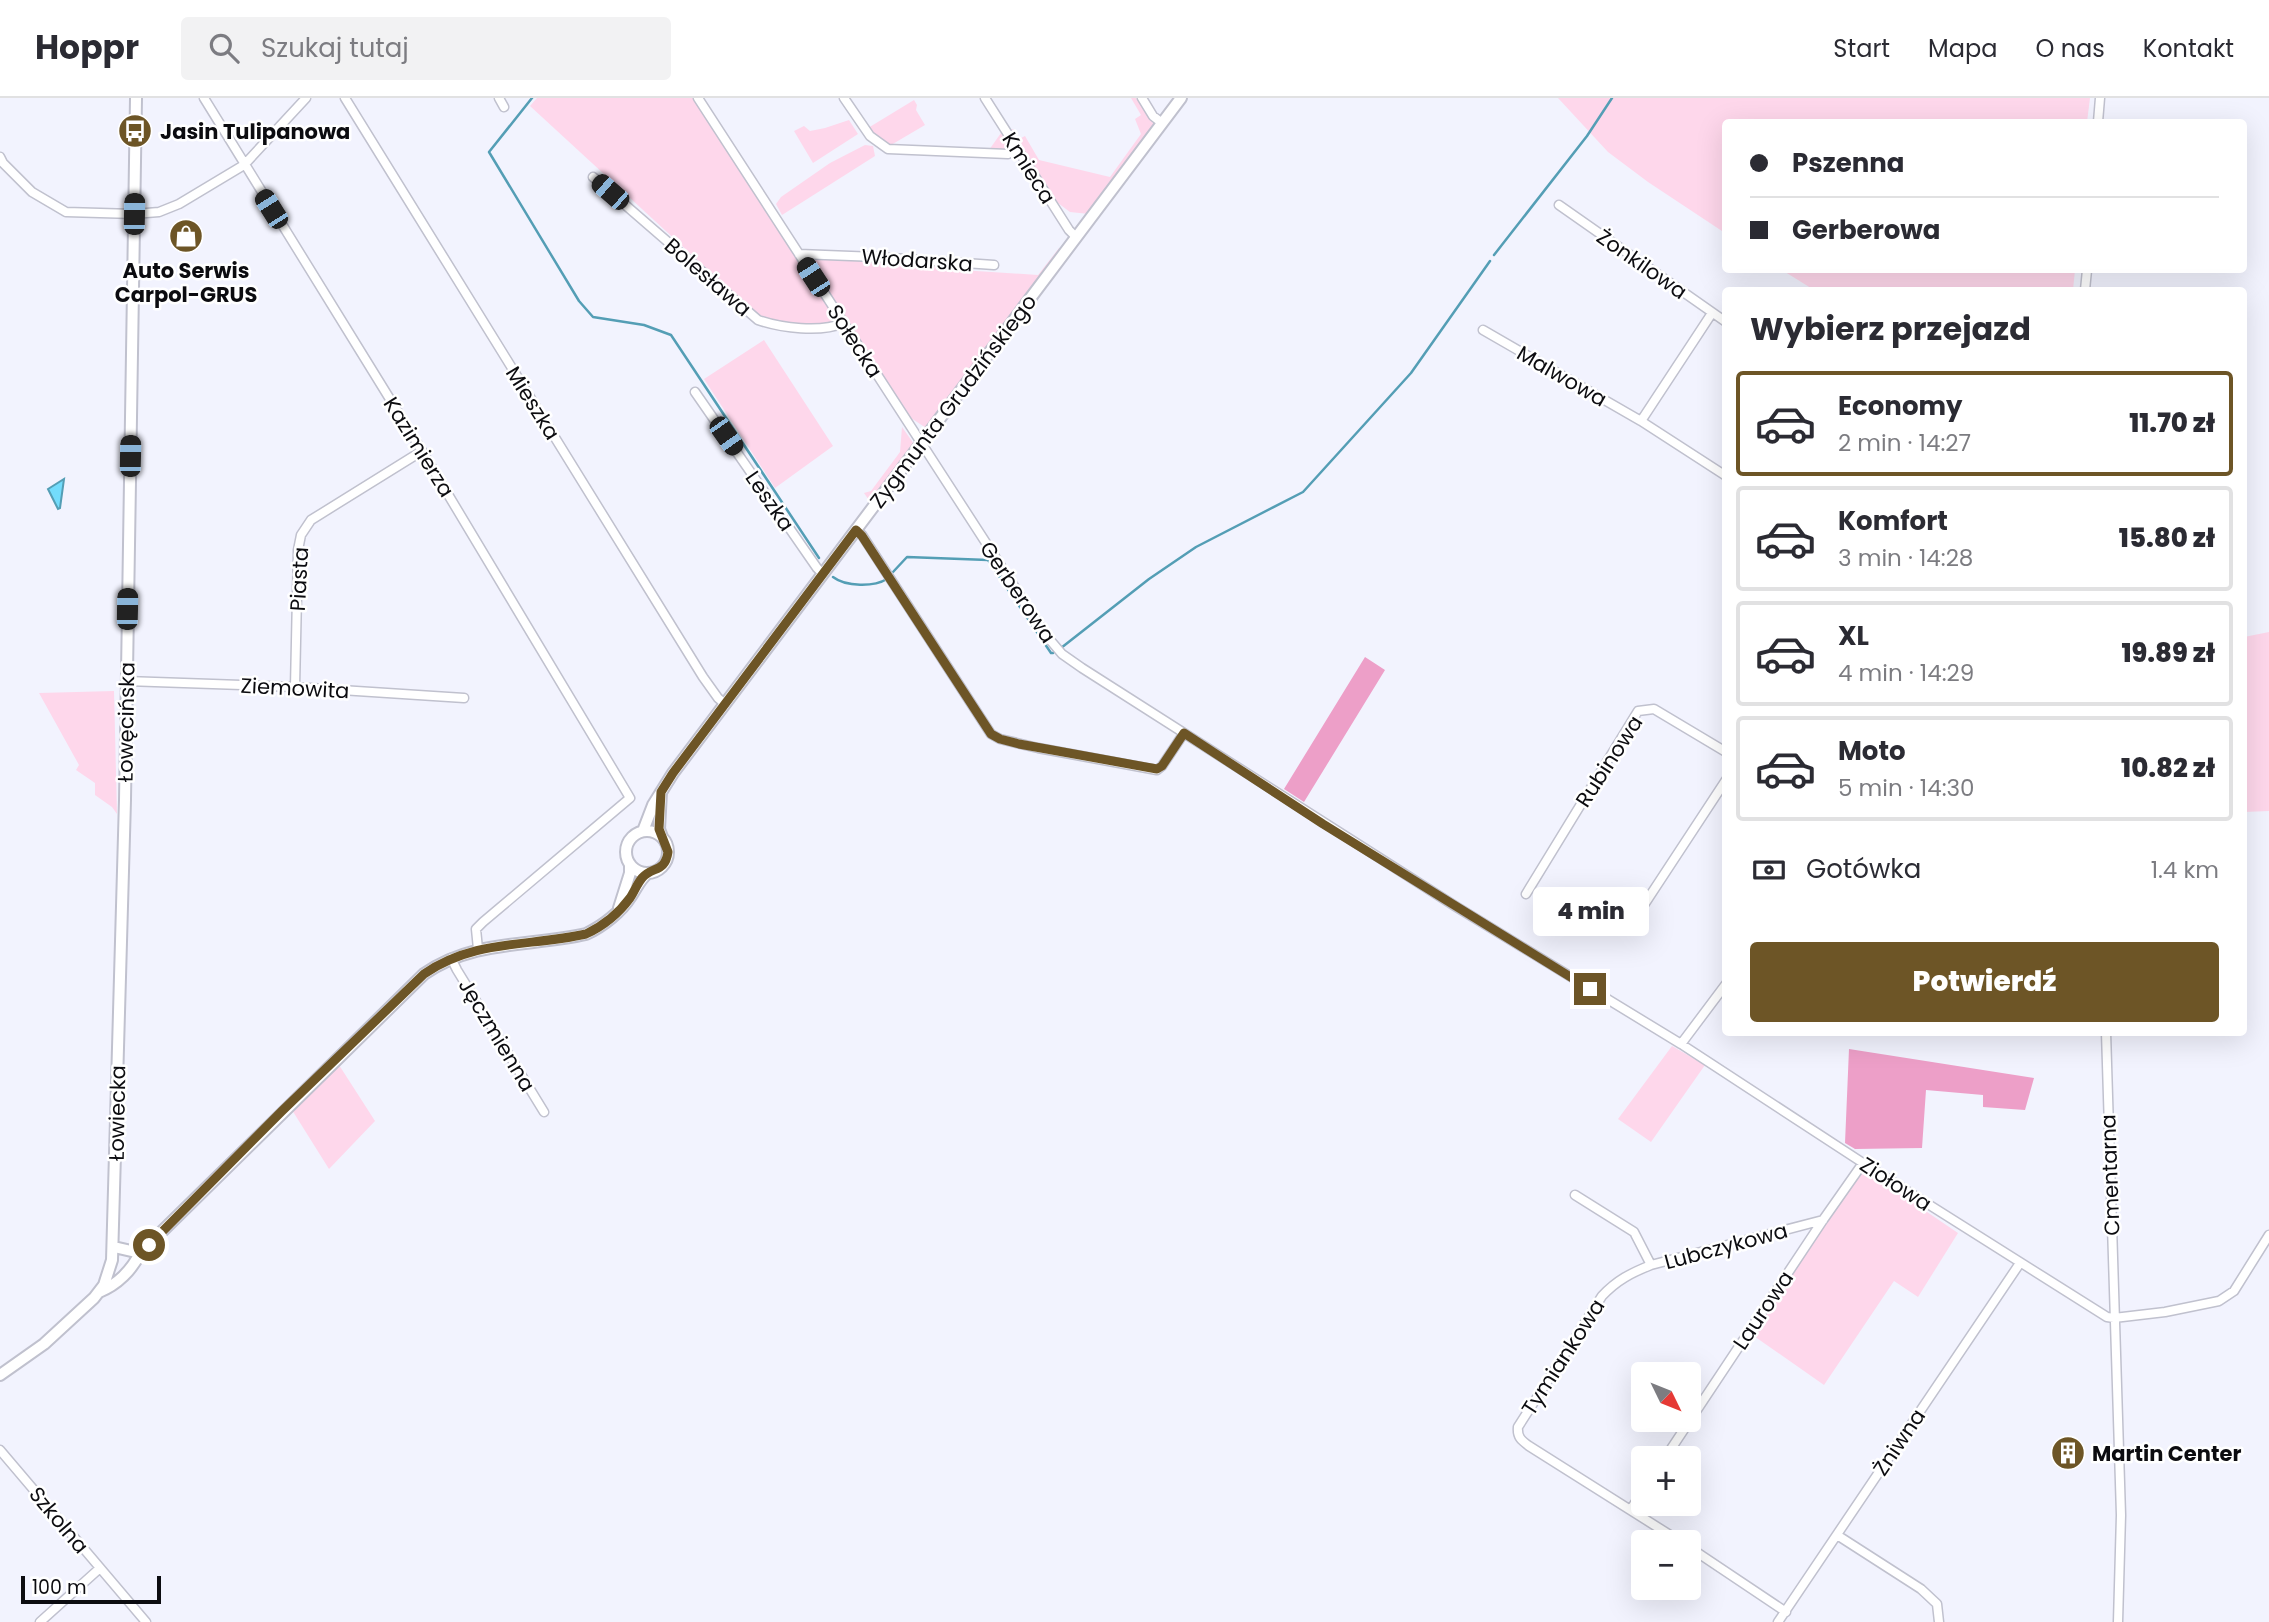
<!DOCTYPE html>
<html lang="pl">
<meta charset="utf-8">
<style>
:root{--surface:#fff;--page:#f2f2f3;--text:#2b2b33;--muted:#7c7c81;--line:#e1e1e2;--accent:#6d5526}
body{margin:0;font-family:Poppins,sans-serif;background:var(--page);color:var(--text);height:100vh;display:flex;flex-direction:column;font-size:26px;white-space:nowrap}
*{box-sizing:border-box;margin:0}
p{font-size:23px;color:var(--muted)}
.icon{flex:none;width:38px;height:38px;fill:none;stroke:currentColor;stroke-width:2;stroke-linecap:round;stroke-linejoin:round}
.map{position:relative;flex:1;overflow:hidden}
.side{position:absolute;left:1722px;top:189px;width:525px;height:749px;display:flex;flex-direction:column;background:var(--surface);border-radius:7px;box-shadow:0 7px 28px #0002}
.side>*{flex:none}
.guide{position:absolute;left:1722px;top:21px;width:525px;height:154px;border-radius:7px;box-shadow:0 7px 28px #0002;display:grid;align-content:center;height:154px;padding:0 28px;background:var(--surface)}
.needle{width:46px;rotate:133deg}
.fabs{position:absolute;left:1631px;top:1264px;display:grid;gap:14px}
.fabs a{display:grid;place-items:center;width:70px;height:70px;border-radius:7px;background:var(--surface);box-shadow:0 7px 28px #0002;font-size:35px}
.scale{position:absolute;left:21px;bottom:18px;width:140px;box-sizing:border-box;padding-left:7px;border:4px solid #0c0c10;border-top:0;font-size:19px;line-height:24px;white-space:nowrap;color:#0c0c10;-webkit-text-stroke:5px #fff;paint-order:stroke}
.end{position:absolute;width:32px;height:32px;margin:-16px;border:9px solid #6d5526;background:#fff;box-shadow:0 0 0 4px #fff}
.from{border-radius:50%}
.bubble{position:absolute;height:49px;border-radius:7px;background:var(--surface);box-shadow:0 7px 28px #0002;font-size:23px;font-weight:800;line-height:49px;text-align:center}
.car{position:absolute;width:21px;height:42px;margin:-21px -10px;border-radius:9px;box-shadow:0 0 5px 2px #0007;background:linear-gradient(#222 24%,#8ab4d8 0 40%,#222 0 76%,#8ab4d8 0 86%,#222 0)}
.guide b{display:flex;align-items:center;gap:24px;height:66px;font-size:26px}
.guide b+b{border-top:2px solid var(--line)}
.guide i{width:18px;height:18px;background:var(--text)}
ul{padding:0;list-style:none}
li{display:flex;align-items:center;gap:21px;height:105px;margin:0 14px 10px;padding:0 14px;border:4px solid var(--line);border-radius:7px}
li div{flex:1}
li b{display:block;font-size:26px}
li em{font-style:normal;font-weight:800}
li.current{border-color:var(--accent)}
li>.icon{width:63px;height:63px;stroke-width:1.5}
h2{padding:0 28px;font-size:32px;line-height:84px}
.pay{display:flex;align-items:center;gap:18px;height:77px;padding:0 28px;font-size:26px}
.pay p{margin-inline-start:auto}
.cta{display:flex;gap:14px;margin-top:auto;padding:14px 28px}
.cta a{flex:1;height:80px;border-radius:7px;background:var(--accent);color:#fff;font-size:28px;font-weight:800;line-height:80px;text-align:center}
header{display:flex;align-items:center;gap:42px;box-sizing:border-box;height:98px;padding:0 35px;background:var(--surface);border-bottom:2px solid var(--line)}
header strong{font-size:33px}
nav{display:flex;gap:38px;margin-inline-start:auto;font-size:24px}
.search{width:490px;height:63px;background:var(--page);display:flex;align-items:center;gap:18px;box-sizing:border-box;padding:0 24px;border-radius:7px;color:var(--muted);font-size:26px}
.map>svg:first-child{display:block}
.green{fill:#fed7eb}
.forest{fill:#ed9fc8}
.water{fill:#73dcfc;stroke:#549eb5;stroke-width:2}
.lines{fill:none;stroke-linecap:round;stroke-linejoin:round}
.stream{stroke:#549eb5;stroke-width:2.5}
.street-casing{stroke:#c0c1ce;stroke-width:11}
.secondary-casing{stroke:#c0c1ce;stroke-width:14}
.street{stroke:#fff;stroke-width:8}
.secondary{stroke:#fff;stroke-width:10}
.route{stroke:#6d5526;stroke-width:9}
.labels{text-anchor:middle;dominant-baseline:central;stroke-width:5;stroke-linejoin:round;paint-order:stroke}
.poi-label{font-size:21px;font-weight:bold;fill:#0c0c10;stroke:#fff;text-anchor:start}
.street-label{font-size:21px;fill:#0c0c10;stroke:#fff}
</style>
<header>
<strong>Hoppr</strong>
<div class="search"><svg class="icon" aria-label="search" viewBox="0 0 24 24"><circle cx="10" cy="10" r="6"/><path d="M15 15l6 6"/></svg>Szukaj tutaj</div>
<nav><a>Start</a><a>Mapa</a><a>O nas</a><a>Kontakt</a></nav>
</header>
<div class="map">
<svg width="2269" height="1524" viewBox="0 0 2269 1524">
<rect width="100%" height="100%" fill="#f2f3fe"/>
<path class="green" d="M 537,0 L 694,0 L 840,225 C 815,232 779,227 755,215 L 530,8 Z
M 1131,0 L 1136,0 L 1155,28 L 1089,116 L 1070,114 L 1058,105 L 1010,33 L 1013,31 L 1019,41 L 1025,38 L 1039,62 L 1110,79 L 1141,36 L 1135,21 L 1141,17 Z
M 1558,0 L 2090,0 L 2087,24 L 1726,24 L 1725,135 L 1648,84 L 1608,54 Z
M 914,2 L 917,7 L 916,12 L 925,27 L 891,47 L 880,43 L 868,30 Z
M 849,22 L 858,36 L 813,65 L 794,33 L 804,28 L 810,33 L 825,30 Z
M 1001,35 L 1018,59 L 1002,54 L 989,52 Z
M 865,47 L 873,48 L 875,58 L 782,117 L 776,106 L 781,99 L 830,65 Z
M 1059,150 L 1062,158 L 934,329 L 926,330 L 908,318 L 811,167 L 816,161 L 822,160 L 936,164 L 961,172 L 1038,177 Z
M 1782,172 L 2075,172 L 2073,192 L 1814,192 Z
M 764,242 L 833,348 L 775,390 L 704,281 Z
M 902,329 L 914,346 L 916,353 L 875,411 L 864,395 L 871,393 L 900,354 Z
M 2269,534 L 2269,713 L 2244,714 L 2244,539 Z
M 114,593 L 117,716 L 112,709 L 95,697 L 95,685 L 76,672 L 79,667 L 39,595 Z
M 1672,948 L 1705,967 L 1651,1044 L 1618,1021 Z
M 339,967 L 375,1023 L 329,1071 L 292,1012 Z
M 1862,1076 L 1871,1076 L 1958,1135 L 1918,1199 L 1894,1183 L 1824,1287 L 1751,1236 L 1854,1083 Z"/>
<path class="forest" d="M 1365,559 L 1385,572 L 1304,704 L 1284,691 Z
M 1849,951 L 2034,980 L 2025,1012 L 1983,1009 L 1983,997 L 1926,992 L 1922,1050 L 1855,1051 L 1845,1045 Z"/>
<path class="water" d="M 64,381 L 60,410 L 58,411 L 48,391 Z"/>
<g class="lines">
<path class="stream" d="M 532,0 L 489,54 L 579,203 L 593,219 L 644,227 L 671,237 L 819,460
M 1494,157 L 1587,38 L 1612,0
M 893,474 L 907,459 L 988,462 L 1051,555 L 1053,555
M 833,479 C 846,489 874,489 887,481
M 1061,550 L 1149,481 L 1196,449 L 1303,394 L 1411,275 L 1490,163"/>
<g class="street-casing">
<path id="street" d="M 204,0 L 422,353 L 630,700 L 483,824 L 476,831 L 478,851
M 345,0 L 703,579 L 718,600 L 725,606
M 499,0 L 504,9
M 698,0 L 1045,536 L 1062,556 L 1082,570 L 1455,808 L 1681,946 L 1863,1065 L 2107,1219 L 2114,1220 L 2165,1214 L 2219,1203 L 2234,1193 L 2269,1137
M 844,0 L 870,38 L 888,51 L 1008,56 L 1017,51
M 985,0 L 1069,132 L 1076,139
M 1142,0 L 1153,18 L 1162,25
M 2098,24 L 2100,0
M 0,59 L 3,65 L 32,94 L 66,114 L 134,116 L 159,114 L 179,106 L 244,67 L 306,0
M 593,79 L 758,222 C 781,230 821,235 843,225
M 1559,107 L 1726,224
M 799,156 L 877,159 L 994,167
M 2085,192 L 2087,172
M 1483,232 L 1641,323 L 1726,378
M 695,294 L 817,470 L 823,476
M 1641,323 L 1712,215
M 856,432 L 862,437 L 991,636 L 1000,641 L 1038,650 L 1157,672 L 1162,668 L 1184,635
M 126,583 L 295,589 L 464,600
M 295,589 L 298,452 L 301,437 L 311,422 L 422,353
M 1526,796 L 1638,613 L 1654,611 L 1726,654
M 1638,816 L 1726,682
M 451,860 L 457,872 L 544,1014
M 2106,934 L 2121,1417 L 2118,1524
M 1681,946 L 1726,886
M 1575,1097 L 1634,1134 L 1651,1167 L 1823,1122
M 1651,1167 C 1631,1175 1617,1182 1602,1198 L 1518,1329 C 1517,1339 1521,1342 1529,1348 L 1681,1444
M 0,1352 L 146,1524
M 1665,1360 L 1823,1122 L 1863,1065
M 1631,1411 L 1643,1393
M 1837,1437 L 1921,1491 L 1937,1506 L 1939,1524
M 1689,1449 L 1786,1514
M 40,1524 L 100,1470
M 1778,1524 L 2020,1165"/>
</g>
<g class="secondary-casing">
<path id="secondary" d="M 661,694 L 659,731 L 662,739
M626 754a21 21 0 1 1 42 0a21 21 0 1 1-42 0Z
M 643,733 L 653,707 L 673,675 L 1181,0
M 619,810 L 630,775 L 630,766
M 114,1149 L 140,1155
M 99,1194 C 117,1187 132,1172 140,1155 L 424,876 C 475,841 529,849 586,836 C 603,828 621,814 631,798 C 637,789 640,781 648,775
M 0,1277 L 44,1246 L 94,1200 L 104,1187 L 112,1162 L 125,702 L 136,0"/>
</g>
<use href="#street" class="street"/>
<use href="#secondary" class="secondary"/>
</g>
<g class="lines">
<path class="route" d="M 149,1147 L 282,1013 L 424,876 C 475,841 528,849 586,836 C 603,828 619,815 630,800 C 634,794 637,786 642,780 C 652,768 665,775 668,754 L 659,731 L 661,694 L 673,675 L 856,432 L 862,438 L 991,636 L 1000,641 L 1019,646 L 1157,671 L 1162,668 L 1184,635 L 1323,726 L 1590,891"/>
</g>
<defs>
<g id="bus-disc" transform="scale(1.75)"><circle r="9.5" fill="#6d5526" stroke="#fff"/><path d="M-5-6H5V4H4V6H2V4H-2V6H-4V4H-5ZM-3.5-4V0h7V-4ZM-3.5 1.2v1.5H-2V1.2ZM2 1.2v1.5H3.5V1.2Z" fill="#fff"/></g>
<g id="shop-disc" transform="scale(1.75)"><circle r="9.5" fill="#6d5526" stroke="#fff"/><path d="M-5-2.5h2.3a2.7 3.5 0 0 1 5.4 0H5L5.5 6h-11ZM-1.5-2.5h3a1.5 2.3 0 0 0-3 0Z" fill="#fff"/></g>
<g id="building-disc" transform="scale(1.75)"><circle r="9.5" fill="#6d5526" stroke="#fff"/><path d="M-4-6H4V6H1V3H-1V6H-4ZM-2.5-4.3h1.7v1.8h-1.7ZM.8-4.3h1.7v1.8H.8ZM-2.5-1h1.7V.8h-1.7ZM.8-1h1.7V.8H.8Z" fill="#fff"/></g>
</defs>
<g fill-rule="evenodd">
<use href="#bus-disc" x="135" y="33"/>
<use href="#shop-disc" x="186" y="138"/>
<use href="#building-disc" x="2068" y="1355"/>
</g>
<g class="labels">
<g class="poi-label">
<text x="160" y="33">Jasin Tulipanowa</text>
<text x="186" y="172" text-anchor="middle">Auto Serwis<tspan x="186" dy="24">Carpol-GRUS</tspan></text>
<text x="2092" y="1355">Martin Center</text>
</g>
<g class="street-label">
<text transform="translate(1029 70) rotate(58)">Kmieca</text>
<text transform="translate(917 162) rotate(4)">Włodarska</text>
<text transform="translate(1642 166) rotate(35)">Żonkilowa</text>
<text transform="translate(708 179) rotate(41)">Bolesława</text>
<text transform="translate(855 243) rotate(57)">Sołecka</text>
<text transform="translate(1562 278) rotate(30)">Malwowa</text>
<text transform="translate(953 303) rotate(-53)">Zygmunta Grudzińskiego</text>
<text transform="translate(533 305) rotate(58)">Mieszka</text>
<text transform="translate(419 349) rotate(58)">Kazimierza</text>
<text transform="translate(770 403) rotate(55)">Leszka</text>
<text transform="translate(299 481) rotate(-87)">Piasta</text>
<text transform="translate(1018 494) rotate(56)">Gerberowa</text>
<text transform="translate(295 590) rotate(3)">Ziemowita</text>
<text transform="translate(126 624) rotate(-89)">Łowęcińska</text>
<text transform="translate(1609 663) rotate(-57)">Rubinowa</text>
<text transform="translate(497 937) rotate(59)">Jęczmienna</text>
<text transform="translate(117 1015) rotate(-89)">Łowiecka</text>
<text transform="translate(2110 1077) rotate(-92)">Cmentarna</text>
<text transform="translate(1896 1086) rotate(33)">Ziołowa</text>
<text transform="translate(1726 1148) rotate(-15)">Lubczykowa</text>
<text transform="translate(1763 1212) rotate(-56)">Laurowa</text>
<text transform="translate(1563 1259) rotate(-57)">Tymiankowa</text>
<text transform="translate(1899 1344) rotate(-56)">Żniwna</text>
<text transform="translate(59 1422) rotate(50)">Szkolna</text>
</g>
</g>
</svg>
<div class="fabs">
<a><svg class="needle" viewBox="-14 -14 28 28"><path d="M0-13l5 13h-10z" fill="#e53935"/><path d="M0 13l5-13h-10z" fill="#7c7c81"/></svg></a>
<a>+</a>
<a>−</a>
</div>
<div class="scale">100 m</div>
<i class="end from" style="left:149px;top:1147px"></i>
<i class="end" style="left:1590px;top:891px"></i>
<div class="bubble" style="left:1533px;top:789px;width:116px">4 min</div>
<i class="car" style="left:610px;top:94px;rotate:311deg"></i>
<i class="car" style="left:271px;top:111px;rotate:328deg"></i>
<i class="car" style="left:134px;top:116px;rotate:1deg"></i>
<i class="car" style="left:813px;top:179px;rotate:327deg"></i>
<i class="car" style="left:726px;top:338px;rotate:145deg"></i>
<i class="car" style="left:130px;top:358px;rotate:1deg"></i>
<i class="car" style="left:127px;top:511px;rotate:1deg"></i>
<div class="guide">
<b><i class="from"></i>Pszenna</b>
<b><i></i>Gerberowa</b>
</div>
<section class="side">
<h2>Wybierz przejazd</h2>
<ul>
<li class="current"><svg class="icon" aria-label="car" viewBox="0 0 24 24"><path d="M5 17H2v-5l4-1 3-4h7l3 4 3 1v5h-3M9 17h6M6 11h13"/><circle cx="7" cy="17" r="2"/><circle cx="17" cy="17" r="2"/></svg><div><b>Economy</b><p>2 min · 14:27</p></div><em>11.70 zł</em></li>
<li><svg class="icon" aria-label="car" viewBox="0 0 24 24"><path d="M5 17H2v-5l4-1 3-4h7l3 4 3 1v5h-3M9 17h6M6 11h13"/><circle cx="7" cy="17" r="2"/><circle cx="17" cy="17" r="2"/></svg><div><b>Komfort</b><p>3 min · 14:28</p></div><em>15.80 zł</em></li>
<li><svg class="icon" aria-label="car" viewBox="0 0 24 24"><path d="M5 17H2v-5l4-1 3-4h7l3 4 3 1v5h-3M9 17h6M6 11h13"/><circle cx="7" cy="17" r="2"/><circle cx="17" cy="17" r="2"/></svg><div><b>XL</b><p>4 min · 14:29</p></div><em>19.89 zł</em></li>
<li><svg class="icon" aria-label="car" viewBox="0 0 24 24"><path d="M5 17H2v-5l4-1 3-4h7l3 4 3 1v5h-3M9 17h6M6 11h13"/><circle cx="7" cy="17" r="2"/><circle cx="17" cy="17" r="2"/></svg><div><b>Moto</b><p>5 min · 14:30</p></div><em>10.82 zł</em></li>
</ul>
<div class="pay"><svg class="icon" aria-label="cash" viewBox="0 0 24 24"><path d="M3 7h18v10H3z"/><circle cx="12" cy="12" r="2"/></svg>Gotówka<p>1.4 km</p></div>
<div class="cta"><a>Potwierdź</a></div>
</section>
</div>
